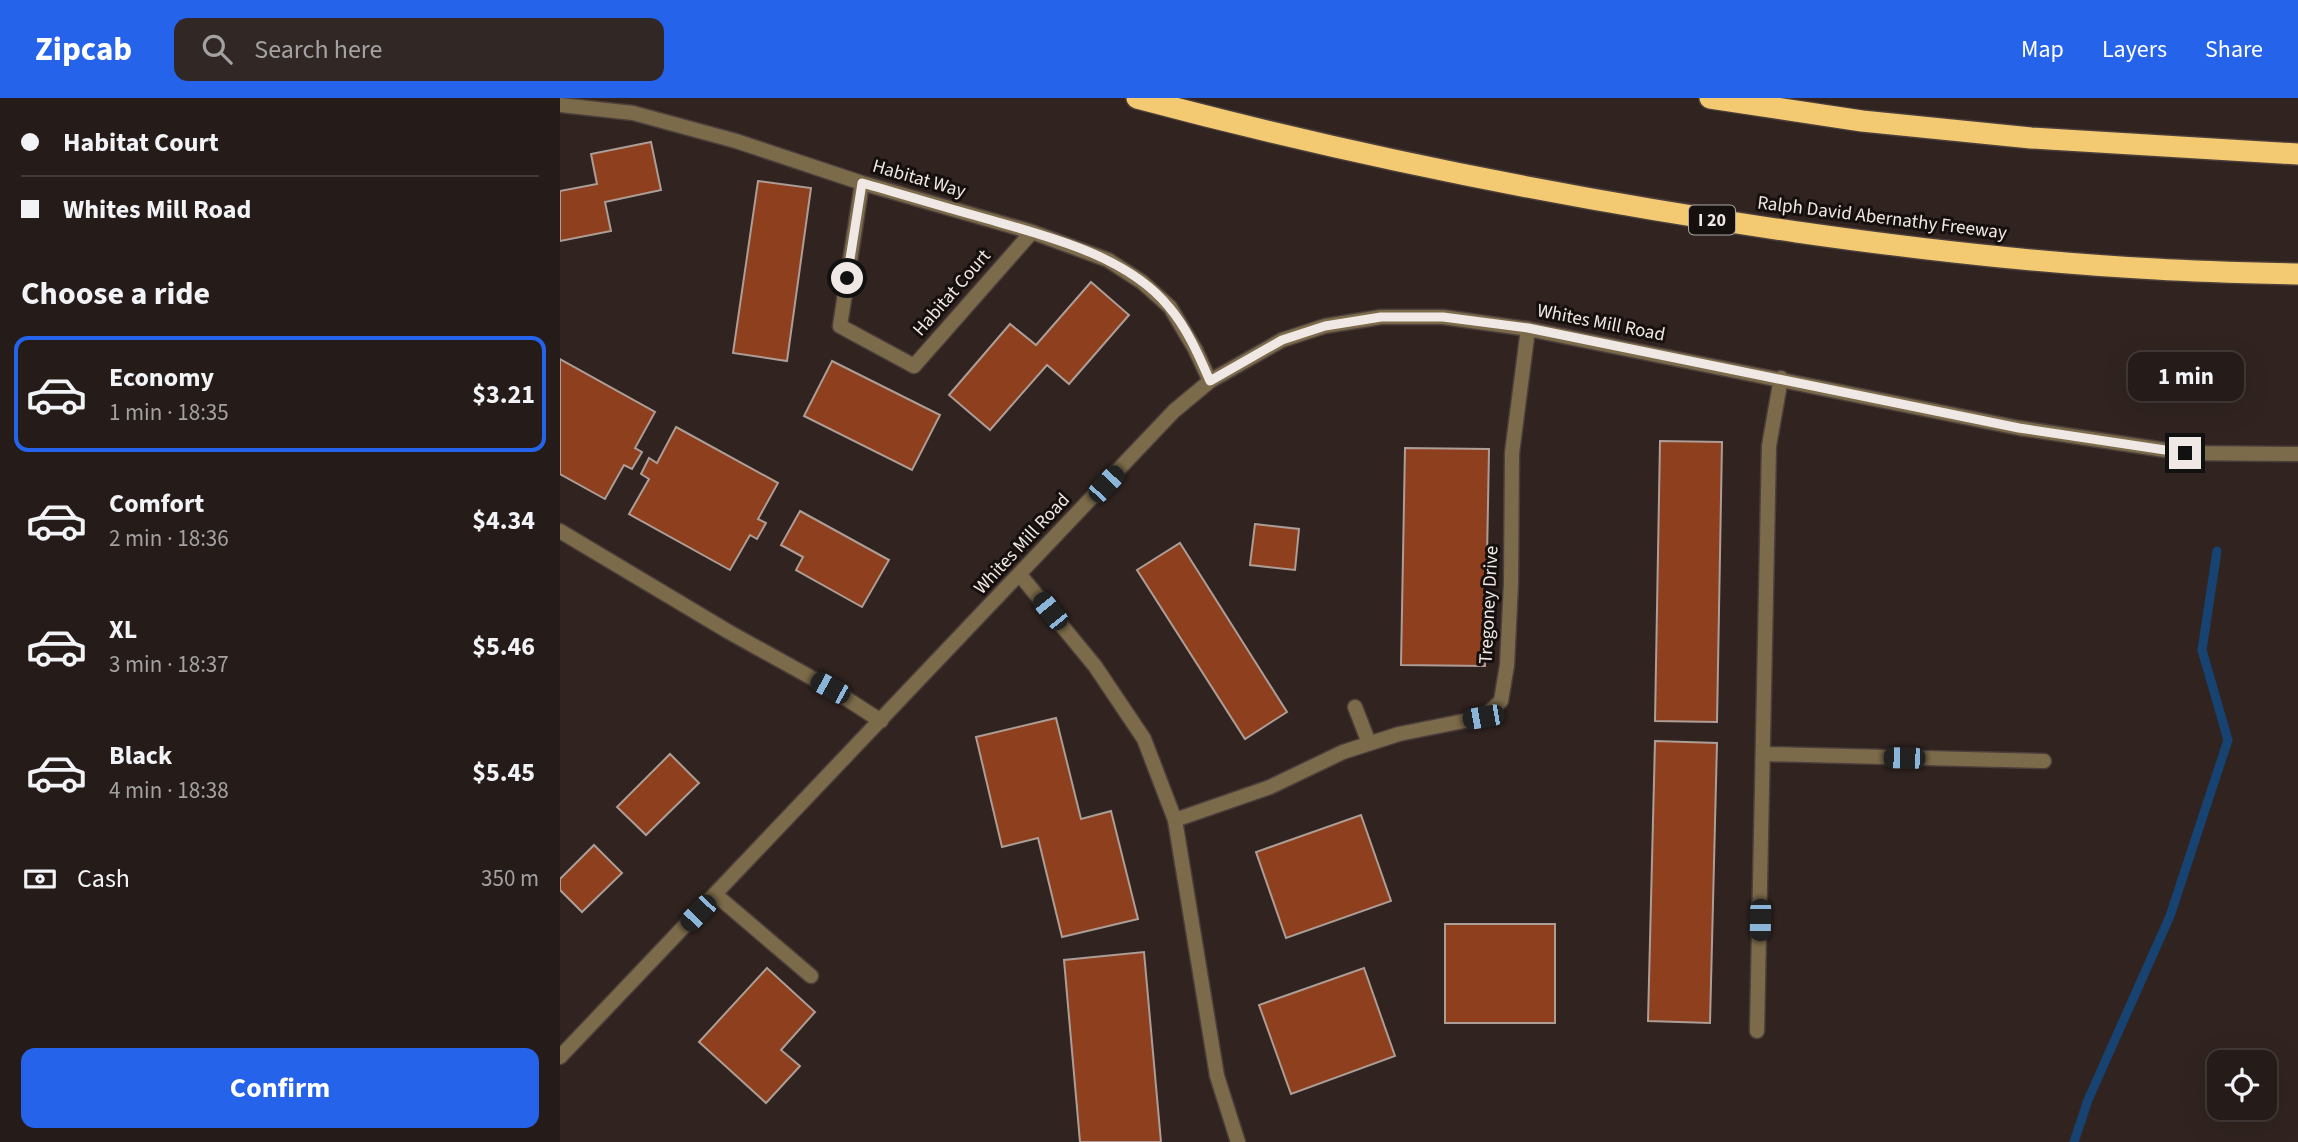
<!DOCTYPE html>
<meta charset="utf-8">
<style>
:root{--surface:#251b18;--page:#312825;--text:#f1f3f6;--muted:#a3a1a2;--line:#423937;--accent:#2563eb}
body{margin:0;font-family:"Source Sans 3",sans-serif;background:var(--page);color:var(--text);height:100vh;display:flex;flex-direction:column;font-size:26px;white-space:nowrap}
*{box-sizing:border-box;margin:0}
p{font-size:23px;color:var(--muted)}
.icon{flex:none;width:38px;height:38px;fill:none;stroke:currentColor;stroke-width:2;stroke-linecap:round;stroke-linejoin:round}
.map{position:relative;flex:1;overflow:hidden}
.details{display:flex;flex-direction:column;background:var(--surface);width:560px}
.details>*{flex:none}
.hud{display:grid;align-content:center;height:154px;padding:0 21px;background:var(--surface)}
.fabs{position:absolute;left:1647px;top:952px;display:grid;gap:14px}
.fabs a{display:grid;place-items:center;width:70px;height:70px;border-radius:14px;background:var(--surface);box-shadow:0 7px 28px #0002,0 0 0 2px var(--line);font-size:35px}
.end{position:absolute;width:32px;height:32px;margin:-16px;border:9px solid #f0e8e4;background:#111;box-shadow:0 0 0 4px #111}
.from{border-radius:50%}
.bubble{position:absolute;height:49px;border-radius:14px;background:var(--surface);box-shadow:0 7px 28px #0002,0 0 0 2px var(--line);font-size:23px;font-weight:700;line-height:49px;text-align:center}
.car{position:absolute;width:21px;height:42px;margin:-21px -10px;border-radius:9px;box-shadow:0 0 5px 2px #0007;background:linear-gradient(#222 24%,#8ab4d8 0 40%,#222 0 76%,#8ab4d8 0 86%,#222 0)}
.hud b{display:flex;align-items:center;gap:24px;height:66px;font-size:26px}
.hud b+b{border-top:2px solid var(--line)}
.hud i{width:18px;height:18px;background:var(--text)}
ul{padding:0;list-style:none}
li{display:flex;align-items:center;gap:21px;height:116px;margin:0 14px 10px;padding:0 7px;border:4px solid transparent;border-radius:14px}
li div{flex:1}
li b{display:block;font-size:26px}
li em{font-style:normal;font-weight:700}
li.current{border-color:var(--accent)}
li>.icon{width:63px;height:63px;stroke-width:1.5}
h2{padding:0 21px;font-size:32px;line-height:84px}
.pay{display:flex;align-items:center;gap:18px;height:77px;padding:0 21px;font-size:26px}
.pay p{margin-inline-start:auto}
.button{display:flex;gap:14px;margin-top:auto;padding:14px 21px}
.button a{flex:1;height:80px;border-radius:14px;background:var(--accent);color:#fff;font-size:28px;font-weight:700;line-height:80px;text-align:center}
header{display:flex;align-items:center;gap:42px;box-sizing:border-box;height:98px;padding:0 35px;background:var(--accent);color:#fff}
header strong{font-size:33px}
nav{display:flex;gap:38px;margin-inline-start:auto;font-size:24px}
.search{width:490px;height:63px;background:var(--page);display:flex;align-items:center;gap:18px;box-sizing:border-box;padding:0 24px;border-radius:14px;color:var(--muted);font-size:26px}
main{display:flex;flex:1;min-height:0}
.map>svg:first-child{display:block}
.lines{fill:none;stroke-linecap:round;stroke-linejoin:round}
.stream{stroke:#164372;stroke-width:9}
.building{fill:#8e3f1d;stroke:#ad9d97;stroke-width:2}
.service-casing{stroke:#4c3f3b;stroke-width:17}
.minor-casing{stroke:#4c3f3b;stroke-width:17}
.tertiary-casing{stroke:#4c3f3b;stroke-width:17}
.motorway-casing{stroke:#4c3f3b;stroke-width:24}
.service{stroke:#7c6b4a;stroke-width:14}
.minor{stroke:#7c6b4a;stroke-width:14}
.tertiary{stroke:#7c6b4a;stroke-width:14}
.motorway{stroke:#f3c971;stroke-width:21}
.route{stroke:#f0e8e4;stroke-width:9}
.labels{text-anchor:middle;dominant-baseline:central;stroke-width:6;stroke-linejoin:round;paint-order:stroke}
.shield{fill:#150f0d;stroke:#aea7a4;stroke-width:2}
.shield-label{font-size:18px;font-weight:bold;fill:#f0e8e4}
.street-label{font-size:19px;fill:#f0e8e4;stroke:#150f0d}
</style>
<header>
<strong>Zipcab</strong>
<div class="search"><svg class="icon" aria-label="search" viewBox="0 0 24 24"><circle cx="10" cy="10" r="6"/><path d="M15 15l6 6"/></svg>Search here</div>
<nav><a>Map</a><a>Layers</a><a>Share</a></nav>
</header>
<main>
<section class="details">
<div class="hud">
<b><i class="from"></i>Habitat Court</b>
<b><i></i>Whites Mill Road</b>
</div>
<h2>Choose a ride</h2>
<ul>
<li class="current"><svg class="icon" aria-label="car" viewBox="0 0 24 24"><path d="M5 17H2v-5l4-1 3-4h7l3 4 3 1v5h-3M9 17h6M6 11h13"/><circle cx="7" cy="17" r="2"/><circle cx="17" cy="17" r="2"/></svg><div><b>Economy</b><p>1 min · 18:35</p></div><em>$3.21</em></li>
<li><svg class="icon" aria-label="car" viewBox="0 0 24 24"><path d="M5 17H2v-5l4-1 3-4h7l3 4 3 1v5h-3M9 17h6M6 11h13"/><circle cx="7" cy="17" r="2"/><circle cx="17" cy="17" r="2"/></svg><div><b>Comfort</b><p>2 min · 18:36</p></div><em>$4.34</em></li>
<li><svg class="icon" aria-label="car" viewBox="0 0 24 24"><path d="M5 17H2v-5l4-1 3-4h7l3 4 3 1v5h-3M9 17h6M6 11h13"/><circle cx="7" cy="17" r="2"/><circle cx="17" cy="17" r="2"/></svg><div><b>XL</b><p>3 min · 18:37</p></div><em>$5.46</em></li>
<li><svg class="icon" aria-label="car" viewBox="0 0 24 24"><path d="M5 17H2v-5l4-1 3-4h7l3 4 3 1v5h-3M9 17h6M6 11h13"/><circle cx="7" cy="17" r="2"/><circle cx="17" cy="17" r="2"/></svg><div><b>Black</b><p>4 min · 18:38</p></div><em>$5.45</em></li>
</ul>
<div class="pay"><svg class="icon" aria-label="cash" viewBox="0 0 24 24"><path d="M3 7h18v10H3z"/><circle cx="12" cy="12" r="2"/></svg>Cash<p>350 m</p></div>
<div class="button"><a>Confirm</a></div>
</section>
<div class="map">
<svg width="1738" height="1044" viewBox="0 0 1738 1044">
<rect width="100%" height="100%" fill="#312420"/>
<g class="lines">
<path class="stream" d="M 1514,1044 L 1528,1002 L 1610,818 L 1668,642 L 1642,552 L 1657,453"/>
</g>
<path class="building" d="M 91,44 L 101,92 L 45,104 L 51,133 L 0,143 L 0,93 L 37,86 L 31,56 Z
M 198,83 L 251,90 L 227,263 L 173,255 Z
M 531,184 L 569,217 L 509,286 L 487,267 L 430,332 L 389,297 L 450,226 L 476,247 Z
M 0,261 L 95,314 L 75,350 L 82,354 L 72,371 L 64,367 L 45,401 L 0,376 Z
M 272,263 L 380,317 L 352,372 L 244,318 Z
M 116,329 L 218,385 L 198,421 L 206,425 L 197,441 L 190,437 L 170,472 L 69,416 L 89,381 L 81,376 L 89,360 L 97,365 Z
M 1100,343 L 1162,344 L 1157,624 L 1095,623 Z
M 845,350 L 929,351 L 925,568 L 841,567 Z
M 240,413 L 329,462 L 302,509 L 236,472 L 243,459 L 221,447 Z
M 695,426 L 739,431 L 735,472 L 690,467 Z
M 620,445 L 727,614 L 685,641 L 577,472 Z
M 496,620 L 521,721 L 551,713 L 578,821 L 502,839 L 478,740 L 442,749 L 416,639 Z
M 1095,643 L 1157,645 L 1150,925 L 1088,923 Z
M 110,656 L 139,685 L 86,737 L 57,709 Z
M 801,717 L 831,803 L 726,840 L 696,754 Z
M 34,747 L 62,775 L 22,814 L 0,792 L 0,781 Z
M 885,826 L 995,826 L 995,925 L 885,925 Z
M 584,854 L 601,1044 L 520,1044 L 504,862 Z
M 207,870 L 255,914 L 221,952 L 240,968 L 206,1005 L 139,944 Z
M 804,870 L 835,958 L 731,996 L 699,907 Z"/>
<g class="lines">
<g class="service-casing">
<path id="service" d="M 0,433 L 169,534 L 270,590 L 321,623
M 795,609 L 809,645
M 1204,656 L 1484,663
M 156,797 L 251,878
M 1197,933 L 1209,348 L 1221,280"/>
</g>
<g class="minor-casing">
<path id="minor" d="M 0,7 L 73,15 L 176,43 L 302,85 L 472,134 L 548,162 L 582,184 L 610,209 L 635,251 L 650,283
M 302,85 L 280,228 L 354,268 L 472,134
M 460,477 L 535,568 L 584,641 L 615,722 L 657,978 L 678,1044
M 615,722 L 710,689 L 783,654 L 839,636 L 924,619 L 941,603 L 947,567 L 951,485 L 952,355 L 968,231"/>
</g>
<g class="tertiary-casing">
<path id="tertiary" d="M 0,959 L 614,313 L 650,283 L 722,242 L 765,228 L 821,219 L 883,219 L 968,231 L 1459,330 L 1625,355 L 1738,356"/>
</g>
<g class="motorway-casing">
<path id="motorway" d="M 577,0 C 794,58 1015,102 1237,134 C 1356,151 1476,165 1596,171 C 1643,174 1691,175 1738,176
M 1150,0 L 1302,23 L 1471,40 L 1738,56"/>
</g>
<use href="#service" class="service"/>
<use href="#minor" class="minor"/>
<use href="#tertiary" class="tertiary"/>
<use href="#motorway" class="motorway"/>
</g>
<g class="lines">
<path class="route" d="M 287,180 L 302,85 C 341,96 380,108 420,119 C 482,137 566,156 609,209 C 627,230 639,258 650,283 L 722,242 L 765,228 L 821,219 L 883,219 L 968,230 L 1459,330 L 1625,355"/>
</g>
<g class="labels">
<rect class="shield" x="1129" y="107.5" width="46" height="29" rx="5"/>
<g class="shield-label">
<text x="1152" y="122">I 20</text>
</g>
<g class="street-label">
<text transform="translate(359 81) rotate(16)">Habitat Way</text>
<text transform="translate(1322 120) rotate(7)">Ralph David Abernathy Freeway</text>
<text transform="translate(392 195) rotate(-49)">Habitat Court</text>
<text transform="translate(1041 225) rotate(11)">Whites Mill Road</text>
<text transform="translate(462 446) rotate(-47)">Whites Mill Road</text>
<text transform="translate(929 507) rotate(-87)">Tregoney Drive</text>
</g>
</g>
</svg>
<div class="fabs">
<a><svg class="icon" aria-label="locate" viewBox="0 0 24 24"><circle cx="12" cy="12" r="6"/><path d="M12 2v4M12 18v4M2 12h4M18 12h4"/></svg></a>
</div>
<i class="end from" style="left:287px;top:180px"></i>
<i class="end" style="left:1625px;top:355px"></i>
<div class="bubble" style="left:1568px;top:254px;width:116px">1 min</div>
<i class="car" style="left:546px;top:386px;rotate:43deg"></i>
<i class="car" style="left:490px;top:513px;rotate:321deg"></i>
<i class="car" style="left:270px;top:590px;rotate:299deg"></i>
<i class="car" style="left:923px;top:619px;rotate:260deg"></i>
<i class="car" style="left:1344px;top:660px;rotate:271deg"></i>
<i class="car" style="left:138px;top:815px;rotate:224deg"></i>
<i class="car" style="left:1200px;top:822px;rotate:181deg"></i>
</div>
</main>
